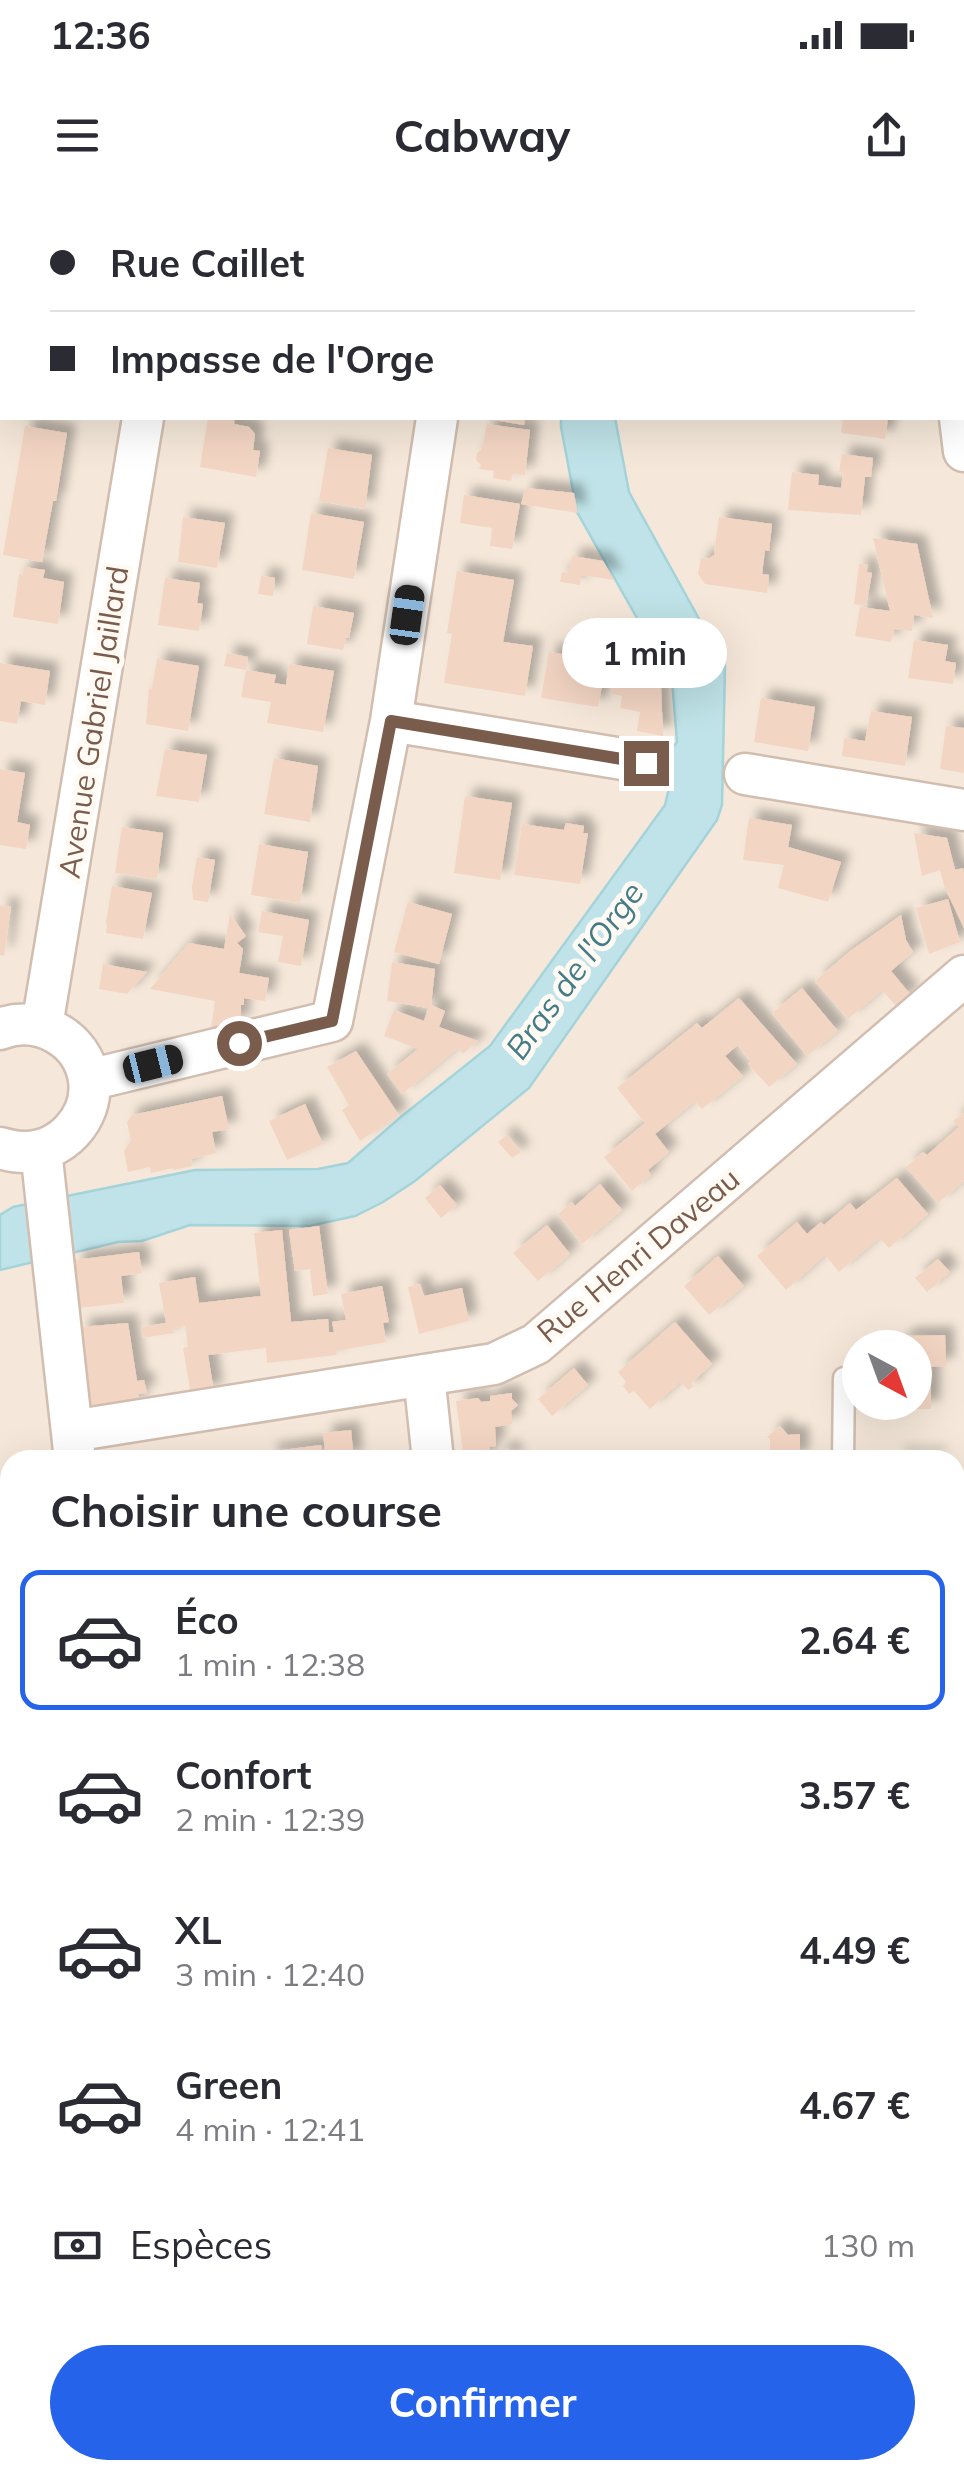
<!DOCTYPE html>
<html lang="fr">
<meta charset="utf-8">
<style>
:root{--surface:#fff;--page:#f2f2f3;--text:#2b2b33;--muted:#7c7c81;--line:#e1e1e2;--accent:#2563eb}
body{margin:0;font-family:Mulish,sans-serif;background:var(--page);color:var(--text);height:100vh;display:flex;flex-direction:column;font-size:38px;white-space:nowrap}
*{box-sizing:border-box;margin:0}
p{font-size:32px;color:var(--muted)}
.icon{flex:none;width:55px;height:55px;fill:none;stroke:currentColor;stroke-width:2;stroke-linecap:round;stroke-linejoin:round}
.map{position:relative;flex:1;overflow:hidden}
.sheet{position:absolute;left:0px;top:1250px;width:965px;height:1030px;display:flex;flex-direction:column;background:var(--surface);border-radius:30px 30px 0 0;box-shadow:0 10px 40px #0002}
.sheet>*{flex:none}
.hud{position:absolute;left:0px;top:0px;width:965px;height:220px;box-shadow:0 10px 40px #0002;display:grid;align-content:center;height:220px;padding:0 50px;background:var(--surface)}
.needle{width:65px;rotate:139deg}
.controls{position:absolute;left:842px;top:1130px;display:grid;gap:20px}
.controls a{display:grid;place-items:center;width:90px;height:90px;border-radius:50%;background:var(--surface);box-shadow:0 10px 40px #0002;font-size:50px}
.end{position:absolute;width:45px;height:45px;margin:-22px;border:12px solid #7a5c4d;background:#fff;box-shadow:0 0 0 5px #fff}
.from{border-radius:50%}
.bubble{position:absolute;height:70px;border-radius:35px;background:var(--surface);box-shadow:0 10px 40px #0002;font-size:32px;font-weight:700;line-height:70px;text-align:center}
.car{position:absolute;width:30px;height:60px;margin:-30px -15px;border-radius:12px;box-shadow:0 0 8px 2px #0007;background:linear-gradient(#222 24%,#8ab4d8 0 40%,#222 0 76%,#8ab4d8 0 86%,#222 0)}
.hud b{display:flex;align-items:center;gap:35px;height:95px;font-size:38px}
.hud b+b{border-top:2px solid var(--line)}
.hud i{width:25px;height:25px;background:var(--text)}
ul{padding:0;list-style:none}
li{display:flex;align-items:center;gap:30px;height:140px;margin:0 20px 15px;padding:0 30px;border:5px solid transparent;border-radius:20px}
li div{flex:1}
li b{display:block;font-size:38px}
li em{font-style:normal;font-weight:700}
li.selected{border-color:var(--accent)}
li>.icon{width:90px;height:90px;stroke-width:1.5}
h2{padding:0 50px;font-size:45px;line-height:120px}
.pay{display:flex;align-items:center;gap:25px;height:110px;padding:0 50px;font-size:38px}
.pay p{margin-inline-start:auto}
.cta{display:flex;gap:20px;margin-top:auto;padding:20px 50px}
.cta a{flex:1;height:115px;border-radius:60px;background:var(--accent);color:#fff;font-size:40px;font-weight:700;line-height:115px;text-align:center}
.status{display:flex;justify-content:space-between;align-items:center;height:70px;padding:0 50px;background:var(--surface);direction:ltr}
.status svg{height:28px;fill:currentColor}
header{display:flex;justify-content:space-between;align-items:center;height:130px;padding:0 50px;background:var(--surface);font-size:45px;font-weight:700}
.map>svg:first-child{display:block}
.residential{fill:#f5e8da;fill-rule:evenodd}
.green{fill:#d8ecc9}
.water{fill:#bfe3e8;stroke:#a5d3da;stroke-width:2.5}
.building{fill:#f3d5c3;filter:url(#shadow)}
.lines{fill:none;stroke-linecap:round;stroke-linejoin:round}
.service-casing{stroke:#d1beb0;stroke-width:25}
.minor-casing{stroke:#d1beb0;stroke-width:45}
.service{stroke:#fff;stroke-width:20}
.minor{stroke:#fff;stroke-width:40}
.route{stroke:#7a5c4d;stroke-width:12}
.labels{text-anchor:middle;dominant-baseline:central;stroke-width:10;stroke-linejoin:round;paint-order:stroke}
.street-label{font-size:30px;fill:#7a5c4d;stroke:#fffaf3}
.water-label{font-size:32px;font-style:italic;fill:#437c86;stroke:#fffaf3}
</style>
<div class="status"><b>12:36</b><svg viewBox="0 0 49 12"><path d="M0 12V9h3v3zM5 12V6h3v6zM10 12V3h3v9zM15 12V0h3v12zM26 1h20v11H26zM47 4h2v5h-2z"/></svg></div>
<header><svg class="icon" aria-label="menu" viewBox="0 0 24 24"><path d="M4 6h16M4 12h16M4 18h16"/></svg>Cabway<svg class="icon" aria-label="share" viewBox="0 0 24 24"><path d="M12 15V3M7 8l5-5 5 5M5 13v7h14v-7"/></svg></header>
<div class="map">
<svg width="964" height="2280" viewBox="0 0 964 2280">
<defs>
<filter id="shadow"><feDropShadow dx="9" dy="-9" stdDeviation="5" flood-color="#0004"/></filter>
</defs>
<rect width="100%" height="100%" fill="#fdf6ec"/>
<path class="residential" d="M 0,0 L 964,0 L 964,2280 L 0,2280 ZM 2,2 L 962,2 L 962,218 L 2,218 ZM 860,1148 L 915,1148 L 915,1202 L 860,1202 ZM 10,1260 L 955,1260 L 955,2270 L 10,2270 Z"/>
<path class="green" d="M 664,0 L 849,0 L 850,2 L 664,2 Z"/>
<path class="water" d="M 561,218 L 615,218 L 629,292 L 725,466 L 722,605 L 717,620 L 529,888 L 415,981 L 383,1002 L 355,1016 L 309,1026 L 190,1025 L 142,1041 L 118,1042 L 0,1070 L 0,1015 L 13,1007 L 195,970 L 318,969 L 348,963 L 402,916 L 490,846 L 665,605 L 670,584 L 670,551 L 677,542 L 672,480 L 577,312 L 561,227 Z"/>
<path class="building" d="M 208,218 L 235,218 L 234,224 L 249,227 L 255,234 L 253,250 L 260,251 L 256,277 L 200,267 Z
M 493,218 L 525,218 L 524,225 L 493,220 Z
M 843,218 L 888,218 L 885,239 L 841,233 Z
M 487,224 L 530,230 L 525,275 L 513,274 L 511,281 L 493,278 L 494,271 L 479,269 L 481,265 L 476,260 L 477,253 L 482,249 Z
M 25,226 L 67,233 L 56,301 L 53,301 L 42,362 L 3,355 Z
M 328,248 L 372,255 L 365,309 L 319,301 Z
M 842,254 L 873,258 L 871,277 L 865,277 L 861,315 L 788,310 L 792,272 L 819,275 L 818,285 L 841,288 L 843,273 L 839,272 Z
M 526,288 L 574,293 L 578,313 L 521,304 Z
M 464,295 L 520,304 L 512,349 L 490,346 L 492,328 L 460,323 Z
M 311,313 L 364,322 L 354,379 L 302,370 Z
M 183,317 L 225,323 L 217,368 L 178,362 Z
M 719,317 L 772,324 L 769,351 L 765,350 L 762,374 L 769,375 L 767,393 L 705,384 L 698,374 L 701,358 L 709,359 L 714,355 Z
M 873,338 L 917,344 L 933,418 L 914,415 L 912,431 L 894,429 L 891,442 L 855,436 L 860,407 L 890,411 Z
M 572,356 L 603,361 L 614,380 L 581,375 L 580,385 L 560,382 L 562,372 L 569,373 Z
M 859,364 L 868,365 L 866,372 L 872,373 L 866,406 L 854,404 Z
M 24,367 L 45,370 L 43,378 L 64,382 L 58,424 L 13,417 L 19,374 L 23,375 Z
M 457,371 L 514,380 L 503,442 L 533,446 L 525,496 L 444,483 L 452,434 L 447,433 Z
M 261,376 L 275,378 L 273,396 L 258,394 Z
M 165,378 L 200,383 L 197,403 L 203,404 L 199,431 L 158,425 Z
M 313,406 L 354,413 L 349,438 L 346,438 L 343,450 L 307,444 Z
M 914,440 L 948,445 L 945,461 L 956,463 L 953,484 L 908,478 Z
M 617,451 L 651,457 L 650,461 L 660,463 L 663,536 L 637,531 L 640,512 L 620,508 L 622,496 L 611,494 Z
M 549,452 L 592,459 L 593,452 L 608,454 L 598,507 L 541,498 Z
M 227,453 L 248,457 L 246,470 L 224,466 Z
M 157,459 L 199,466 L 188,531 L 146,524 L 149,488 L 152,489 Z
M 0,463 L 50,471 L 45,505 L 21,501 L 17,524 L 0,521 Z
M 289,464 L 334,471 L 323,532 L 267,523 L 271,502 L 241,497 L 246,470 L 276,475 L 274,483 L 286,485 Z
M 761,498 L 815,507 L 808,551 L 754,542 Z
M 871,511 L 912,517 L 905,566 L 842,556 L 844,538 L 865,541 Z
M 946,526 L 964,528 L 964,573 L 940,569 Z
M 165,549 L 207,555 L 199,602 L 156,596 Z
M 274,558 L 318,566 L 310,622 L 264,614 Z
M 0,569 L 25,573 L 17,622 L 30,625 L 26,649 L 0,645 Z
M 465,596 L 512,603 L 500,680 L 454,673 Z
M 749,618 L 792,625 L 788,647 L 841,662 L 828,702 L 778,688 L 784,665 L 743,660 Z
M 566,623 L 584,626 L 583,633 L 588,633 L 580,684 L 514,675 L 522,624 L 564,630 Z
M 122,627 L 163,633 L 157,679 L 115,673 Z
M 914,633 L 947,638 L 955,670 L 963,668 L 964,673 L 964,728 L 944,686 L 940,670 L 922,676 Z
M 259,644 L 308,652 L 300,703 L 251,695 Z
M 197,657 L 215,660 L 208,702 L 193,700 L 192,687 Z
M 112,686 L 152,693 L 143,739 L 106,733 L 107,725 L 106,722 Z
M 948,699 L 960,742 L 929,754 L 916,708 Z
M 408,702 L 452,714 L 439,764 L 394,752 Z
M 0,706 L 11,707 L 4,756 L 0,755 Z
M 262,711 L 309,720 L 301,766 L 278,762 L 283,736 L 258,732 Z
M 230,714 L 246,736 L 237,743 L 243,749 L 239,773 L 269,778 L 265,801 L 244,798 L 244,805 L 241,805 L 241,823 L 211,829 L 215,801 L 150,789 L 189,743 L 224,749 Z
M 901,715 L 906,740 L 913,752 L 891,771 L 910,794 L 896,806 L 882,790 L 848,819 L 815,781 L 849,752 Z
M 392,762 L 435,769 L 431,805 L 445,811 L 439,827 L 478,841 L 463,854 L 458,848 L 402,894 L 387,874 L 418,849 L 384,836 L 394,810 L 424,821 L 428,808 L 387,801 Z
M 103,764 L 147,772 L 127,794 L 99,789 Z
M 802,788 L 838,831 L 807,856 L 772,813 Z
M 739,798 L 797,864 L 769,887 L 748,864 L 751,861 L 738,845 L 725,856 L 743,876 L 702,909 L 695,901 L 655,934 L 669,952 L 648,970 L 651,975 L 632,991 L 604,957 L 645,923 L 617,888 L 697,823 L 702,828 Z
M 356,851 L 399,915 L 360,941 L 342,910 L 349,905 L 327,867 Z
M 222,896 L 229,929 L 212,932 L 216,953 L 191,959 L 192,966 L 173,970 L 173,968 L 151,973 L 150,967 L 128,972 L 124,951 L 131,941 L 127,922 L 132,915 Z
M 305,904 L 323,944 L 287,960 L 269,921 Z
M 964,913 L 964,981 L 938,1003 L 906,967 L 923,952 L 927,955 L 959,927 L 953,921 Z
M 507,935 L 521,952 L 512,958 L 498,942 Z
M 897,978 L 928,1014 L 889,1048 L 879,1038 L 839,1072 L 825,1055 L 786,1090 L 757,1056 L 797,1022 L 807,1034 L 821,1022 L 824,1025 L 850,1003 L 856,1010 Z
M 600,984 L 622,1010 L 582,1044 L 558,1014 L 572,1002 L 575,1006 Z
M 440,985 L 457,1005 L 441,1018 L 425,998 Z
M 547,1025 L 570,1054 L 538,1081 L 513,1053 Z
M 319,1026 L 328,1094 L 313,1096 L 310,1069 L 295,1071 L 289,1030 Z
M 282,1030 L 291,1122 L 328,1119 L 329,1132 L 334,1132 L 332,1122 L 346,1120 L 341,1094 L 382,1086 L 389,1122 L 383,1123 L 386,1142 L 336,1151 L 337,1155 L 267,1163 L 266,1148 L 208,1155 L 214,1192 L 191,1195 L 183,1148 L 188,1147 L 185,1126 L 173,1128 L 174,1133 L 143,1138 L 141,1127 L 166,1123 L 159,1083 L 195,1077 L 199,1103 L 261,1096 L 254,1033 Z
M 139,1052 L 142,1073 L 121,1076 L 124,1103 L 78,1108 L 74,1060 Z
M 718,1056 L 744,1086 L 709,1115 L 684,1086 Z
M 938,1059 L 950,1072 L 927,1092 L 915,1078 Z
M 420,1084 L 424,1096 L 462,1088 L 469,1121 L 419,1134 L 408,1087 Z
M 675,1122 L 712,1164 L 691,1183 L 694,1186 L 688,1190 L 680,1182 L 650,1209 L 634,1191 L 629,1194 L 623,1186 L 626,1182 L 618,1172 Z
M 128,1123 L 137,1181 L 144,1180 L 147,1193 L 138,1194 L 140,1204 L 98,1210 L 89,1205 L 80,1127 Z
M 945,1135 L 946,1166 L 931,1167 L 931,1209 L 894,1209 L 894,1202 L 915,1202 L 915,1148 L 894,1148 L 907,1136 Z
M 574,1168 L 588,1185 L 552,1216 L 538,1199 Z
M 512,1193 L 512,1199 L 518,1205 L 511,1211 L 512,1224 L 495,1227 L 496,1246 L 489,1247 L 490,1254 L 484,1260 L 464,1260 L 456,1201 L 478,1198 L 481,1202 L 490,1201 L 490,1196 Z
M 780,1226 L 788,1235 L 800,1234 L 800,1260 L 770,1260 L 770,1239 L 767,1237 Z
M 351,1230 L 354,1260 L 326,1260 L 323,1233 Z
M 321,1245 L 323,1260 L 269,1260 L 268,1252 Z
M 507,1248 L 517,1260 L 494,1260 Z
M 895,1256 L 937,1256 L 937,1260 L 895,1260 Z
M 964,1421 L 964,1453 L 955,1449 L 955,1443 Z
M 955,1502 L 964,1506 L 964,1528 L 956,1548 L 964,1551 L 964,1582 L 959,1595 L 955,1593 Z
M 0,1507 L 10,1507 L 10,1535 L 0,1536 Z
M 0,1753 L 10,1753 L 10,1801 L 0,1801 Z
M 964,1850 L 964,1891 L 962,1896 L 955,1897 L 955,1851 Z
M 964,2034 L 964,2094 L 957,2091 L 955,2080 L 955,2045 Z
M 46,2270 L 82,2270 L 83,2280 L 48,2280 Z
M 207,2270 L 236,2270 L 237,2280 L 208,2280 Z
M 613,2270 L 644,2270 L 645,2280 L 599,2280 L 597,2272 Z
M 766,2272 L 787,2280 L 763,2280 Z
M 164,2274 L 165,2280 L 136,2280 L 136,2278 Z
M 493,2274 L 494,2280 L 460,2280 L 460,2277 Z"/>
<g class="lines">
<g class="service-casing">
<path id="service" d="M 843,1260 L 844,1178
M 879,2270 L 905,2280"/>
</g>
<g class="minor-casing">
<path id="minor" d="M 940,0 L 941,2
M 179,2 L 179,0
M 469,2 L 470,0
M 960,218 L 964,251
M 391,521 L 647,563
M 745,574 L 964,610
M 42,826 L 143,218
M 0,829 C 38,814 83,838 89,880 C 94,918 61,953 23,952 C 16,952 7,950 0,948
M 89,880 L 332,821 L 391,521 L 437,218
M 41,950 L 75,1260
M 424,1175 L 433,1260
M 72,1231 L 494,1164 L 536,1144 L 964,776
M 955,1673 L 964,1650
M 955,1959 L 964,1958
M 0,2085 L 10,2084
M 186,2270 L 187,2280
M 550,2270 L 551,2280
M 715,2280 L 719,2270"/>
</g>
<use href="#service" class="service"/>
<use href="#minor" class="minor"/>
</g>
<g class="lines">
<path class="route" d="M 239,843 L 332,821 L 391,521 L 646,563"/>
</g>
<g class="labels">
<g class="street-label">
<text transform="translate(93 522) rotate(-81)">Avenue Gabriel Jaillard</text>
<text transform="translate(638 1055) rotate(-40)">Rue Henri Daveau</text>
</g>
<g class="water-label">
<text transform="translate(574 770) rotate(-54)">Bras de l'Orge</text>
</g>
</g>
</svg>
<div class="controls">
<a><svg class="needle" viewBox="-14 -14 28 28"><path d="M0-13l5 13h-10z" fill="#e53935"/><path d="M0 13l5-13h-10z" fill="#7c7c81"/></svg></a>
</div>
<i class="end from" style="left:239px;top:843px"></i>
<i class="end" style="left:646px;top:563px"></i>
<div class="bubble" style="left:562px;top:418px;width:165px">1 min</div>
<i class="car" style="left:407px;top:415px;rotate:8deg"></i>
<i class="car" style="left:153px;top:864px;rotate:76deg"></i>
<div class="hud">
<b><i class="from"></i>Rue Caillet</b>
<b><i></i>Impasse de l'Orge</b>
</div>
<section class="sheet">
<h2>Choisir une course</h2>
<ul>
<li class="selected"><svg class="icon" aria-label="car" viewBox="0 0 24 24"><path d="M5 17H2v-5l4-1 3-4h7l3 4 3 1v5h-3M9 17h6M6 11h13"/><circle cx="7" cy="17" r="2"/><circle cx="17" cy="17" r="2"/></svg><div><b>Éco</b><p>1 min · 12:38</p></div><em>2.64 €</em></li>
<li><svg class="icon" aria-label="car" viewBox="0 0 24 24"><path d="M5 17H2v-5l4-1 3-4h7l3 4 3 1v5h-3M9 17h6M6 11h13"/><circle cx="7" cy="17" r="2"/><circle cx="17" cy="17" r="2"/></svg><div><b>Confort</b><p>2 min · 12:39</p></div><em>3.57 €</em></li>
<li><svg class="icon" aria-label="car" viewBox="0 0 24 24"><path d="M5 17H2v-5l4-1 3-4h7l3 4 3 1v5h-3M9 17h6M6 11h13"/><circle cx="7" cy="17" r="2"/><circle cx="17" cy="17" r="2"/></svg><div><b>XL</b><p>3 min · 12:40</p></div><em>4.49 €</em></li>
<li><svg class="icon" aria-label="car" viewBox="0 0 24 24"><path d="M5 17H2v-5l4-1 3-4h7l3 4 3 1v5h-3M9 17h6M6 11h13"/><circle cx="7" cy="17" r="2"/><circle cx="17" cy="17" r="2"/></svg><div><b>Green</b><p>4 min · 12:41</p></div><em>4.67 €</em></li>
</ul>
<div class="pay"><svg class="icon" aria-label="cash" viewBox="0 0 24 24"><path d="M3 7h18v10H3z"/><circle cx="12" cy="12" r="2"/></svg>Espèces<p>130 m</p></div>
<div class="cta"><a>Confirmer</a></div>
</section>
</div>
